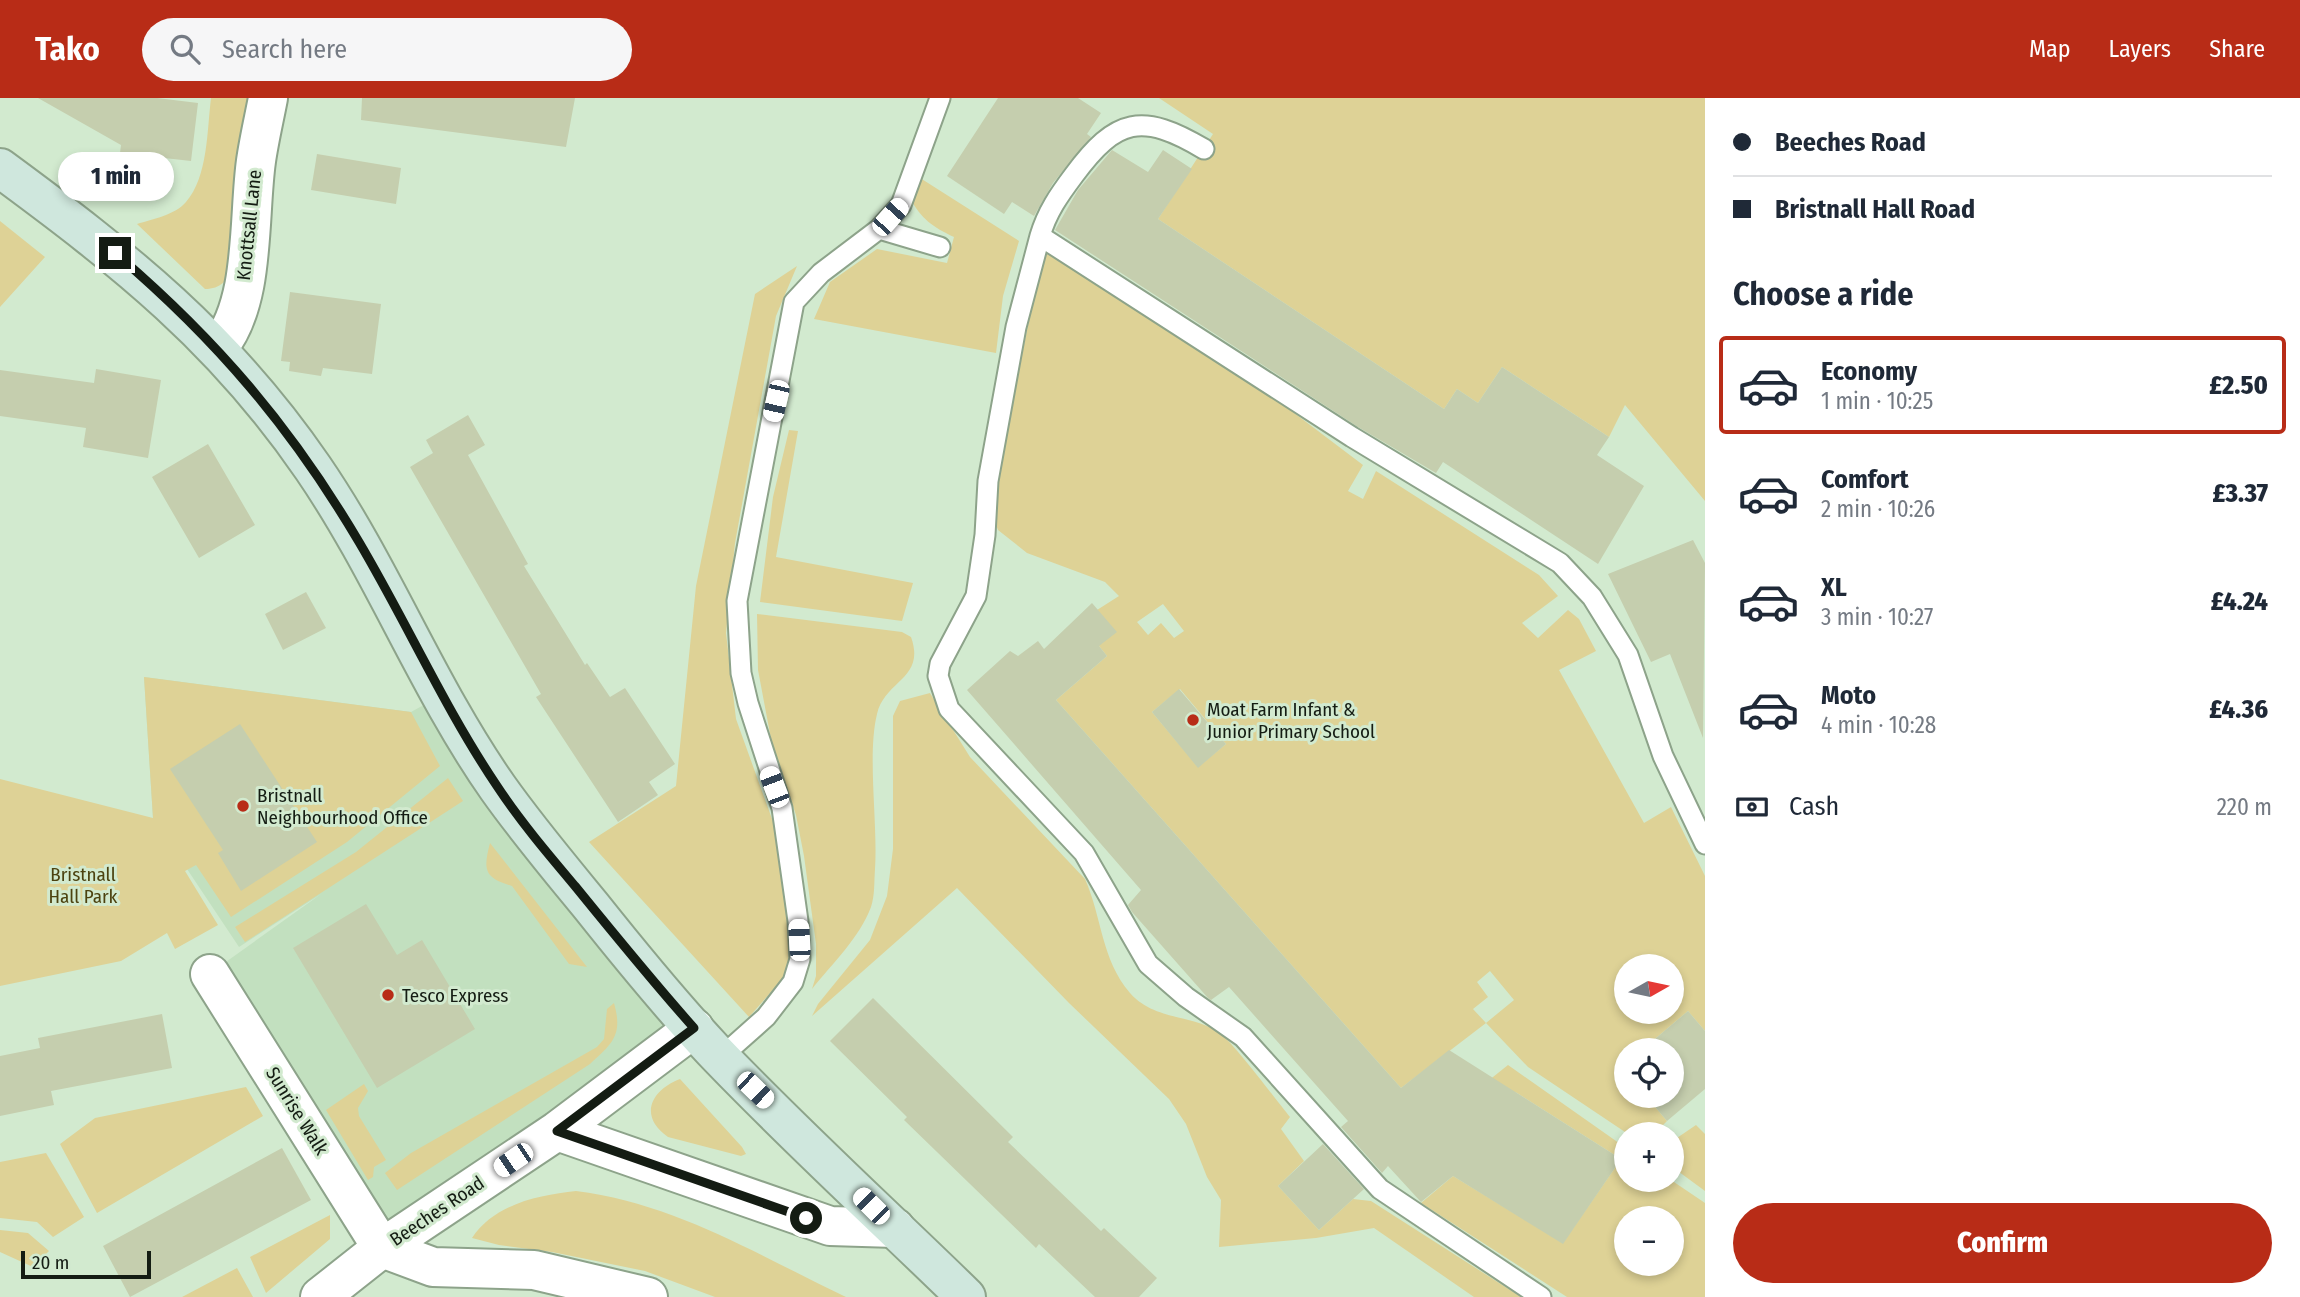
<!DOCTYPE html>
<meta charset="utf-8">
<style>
:root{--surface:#fff;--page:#f6f6f7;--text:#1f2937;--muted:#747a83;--line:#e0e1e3;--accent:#b82c17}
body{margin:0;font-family:"Fira Sans Condensed",sans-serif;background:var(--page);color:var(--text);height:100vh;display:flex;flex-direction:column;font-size:26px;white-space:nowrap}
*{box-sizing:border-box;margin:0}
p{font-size:23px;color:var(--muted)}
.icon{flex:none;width:38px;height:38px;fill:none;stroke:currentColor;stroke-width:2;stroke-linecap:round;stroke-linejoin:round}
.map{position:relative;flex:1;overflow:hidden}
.side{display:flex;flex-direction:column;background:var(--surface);width:595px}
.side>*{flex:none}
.hud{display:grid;align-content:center;height:154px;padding:0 28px;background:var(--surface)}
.needle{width:46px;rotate:81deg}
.controls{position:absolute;left:1614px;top:856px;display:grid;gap:14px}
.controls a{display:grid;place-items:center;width:70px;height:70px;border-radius:50%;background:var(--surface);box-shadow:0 4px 10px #0003;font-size:35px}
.scale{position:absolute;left:21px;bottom:18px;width:130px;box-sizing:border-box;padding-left:7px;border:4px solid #141c13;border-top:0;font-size:19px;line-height:24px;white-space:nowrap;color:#141c13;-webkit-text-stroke:5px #d2eacf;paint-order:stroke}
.end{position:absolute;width:32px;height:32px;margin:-16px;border:9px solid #141c13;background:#fff;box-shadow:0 0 0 4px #fff}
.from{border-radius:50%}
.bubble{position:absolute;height:49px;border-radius:24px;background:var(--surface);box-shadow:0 4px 10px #0003;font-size:23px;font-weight:800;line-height:49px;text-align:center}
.car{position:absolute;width:21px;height:42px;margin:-21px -10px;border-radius:9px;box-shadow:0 0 5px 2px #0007;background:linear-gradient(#fff 24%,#345 0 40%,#fff 0 76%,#345 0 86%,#fff 0)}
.hud b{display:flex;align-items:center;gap:24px;height:66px;font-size:26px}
.hud b+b{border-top:2px solid var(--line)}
.hud i{width:18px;height:18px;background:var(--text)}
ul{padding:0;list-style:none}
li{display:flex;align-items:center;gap:21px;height:98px;margin:0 14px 10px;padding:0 14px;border:4px solid transparent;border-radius:7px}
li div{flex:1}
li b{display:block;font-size:26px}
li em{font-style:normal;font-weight:800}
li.on{border-color:var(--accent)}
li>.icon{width:63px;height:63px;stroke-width:1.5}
h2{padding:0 28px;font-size:32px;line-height:84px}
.pay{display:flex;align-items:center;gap:18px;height:77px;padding:0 28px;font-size:26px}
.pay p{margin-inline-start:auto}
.cta{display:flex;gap:14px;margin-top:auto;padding:14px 28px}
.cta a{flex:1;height:80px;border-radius:42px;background:var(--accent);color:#fff;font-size:28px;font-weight:800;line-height:80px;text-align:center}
header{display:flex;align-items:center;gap:42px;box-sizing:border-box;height:98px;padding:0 35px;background:var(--accent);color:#fff}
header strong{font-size:33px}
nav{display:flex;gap:38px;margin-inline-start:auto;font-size:24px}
.search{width:490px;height:63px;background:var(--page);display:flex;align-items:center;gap:18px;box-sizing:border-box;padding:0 24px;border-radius:38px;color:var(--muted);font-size:26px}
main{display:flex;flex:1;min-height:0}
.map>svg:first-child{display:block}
.built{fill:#c2e0bf}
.green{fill:#ded296;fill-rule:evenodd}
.building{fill:#c5ceae}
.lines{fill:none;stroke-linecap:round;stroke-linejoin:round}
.lane-casing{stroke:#8da38a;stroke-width:23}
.street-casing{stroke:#8da38a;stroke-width:42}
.secondary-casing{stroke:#8da38a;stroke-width:42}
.lane{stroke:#fff;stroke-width:19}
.street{stroke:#fff;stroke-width:38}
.secondary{stroke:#cfe7dd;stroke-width:38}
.route{stroke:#141c13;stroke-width:9}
.poi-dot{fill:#b82c17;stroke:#d2eacf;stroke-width:2.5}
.labels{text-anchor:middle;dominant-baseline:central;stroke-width:6;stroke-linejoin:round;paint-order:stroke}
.street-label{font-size:19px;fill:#141c13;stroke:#d2eacf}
.poi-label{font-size:19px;fill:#141c13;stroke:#d2eacf;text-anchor:start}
.park-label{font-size:19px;fill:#4c420f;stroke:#d2eacf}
</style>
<header>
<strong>Tako</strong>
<div class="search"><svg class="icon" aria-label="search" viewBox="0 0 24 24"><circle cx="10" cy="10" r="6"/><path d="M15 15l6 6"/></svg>Search here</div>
<nav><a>Map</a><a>Layers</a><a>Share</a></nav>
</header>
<main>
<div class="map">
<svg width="1705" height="1199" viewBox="0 0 1705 1199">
<rect width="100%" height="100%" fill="#d2eacf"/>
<path class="built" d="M 144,579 L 411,614 L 442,597 L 694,930 L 382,1150 L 209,876 L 321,796 L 239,849 L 153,720 Z"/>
<path class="green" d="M 211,0 L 256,0 L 235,169 C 227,182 221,191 205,191 L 137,126 C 153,121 175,117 186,104 C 208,79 207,32 211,0 Z
M 1159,0 L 1705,0 L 1705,403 L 1625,307 L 1609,339 L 1502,269 L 1478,305 L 1457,291 L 1444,311 L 1158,121 L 1213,36 Z
M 917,78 L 1019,143 L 1003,198 L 996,255 L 814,221 L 830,184 L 877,151 L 947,165 L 954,139 C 933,129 921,121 910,100 Z
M 0,123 L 45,159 L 0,209 Z
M 1044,151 L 1281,305 L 1363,367 L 1348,393 L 1363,401 L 1376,373 L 1539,477 L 1558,498 L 1522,525 L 1538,540 L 1568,512 L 1579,521 L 1596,553 L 1559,572 L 1644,725 L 1671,709 L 1705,778 L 1705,933 L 1688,913 L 1642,952 L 1626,952 L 1626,966 L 1622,969 L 1626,974 L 1626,998 L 1646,998 L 1667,1023 L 1654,1036 L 1628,1036 L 1528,969 L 1486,925 L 1401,990 L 1056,602 L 1107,558 L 1099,548 L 1097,512 L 1119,498 L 1105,484 L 1027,455 L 998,432 L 992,417 L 998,371 ZM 1163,506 L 1184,533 L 1174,540 L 1161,525 L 1148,537 L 1137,524 ZM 1180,591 L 1226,646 L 1198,669 L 1152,614 ZM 1626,868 L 1671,868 L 1671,914 L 1626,914 ZM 1490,873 L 1514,902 L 1486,925 L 1473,911 L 1488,899 L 1477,884 Z
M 797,168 L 776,218 L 735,445 L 726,535 L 736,621 L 776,732 L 787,820 L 789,864 L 785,878 L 749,919 L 589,744 L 676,688 L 696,488 L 755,196 Z
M 789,332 L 798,333 L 776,459 L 913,485 L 902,523 L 760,504 L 773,399 Z
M 757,516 L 902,534 L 911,539 C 926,581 885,582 877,616 C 867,657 878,726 875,771 C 874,784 875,797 871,809 C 860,839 832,866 812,891 L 816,878 L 816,846 L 804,758 L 796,717 L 772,646 L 758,572 Z
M 144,579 L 411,614 L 440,668 L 347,744 L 231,819 L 196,767 L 185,773 L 218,827 L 175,851 L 167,835 L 121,863 L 0,888 L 0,681 L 153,720 Z
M 930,595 L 970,659 L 1085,781 C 1102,819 1101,861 1130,895 C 1154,922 1188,916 1217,933 C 1232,942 1275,1001 1290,1019 L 1281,1031 L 1304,1063 L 1278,1088 L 1319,1132 L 1353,1101 L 1371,1103 L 1521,1199 L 1474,1199 L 1374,1130 L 1316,1140 L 1219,1149 L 1221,1102 L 1207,1079 L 1186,1026 L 1169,1001 L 1069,905 L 957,790 L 812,918 L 818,906 L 870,842 L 887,798 L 893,751 L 893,618 L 900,603 Z
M 448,680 L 463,703 L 245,844 L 235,829 L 356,754 Z
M 490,745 L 587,869 L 569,866 L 512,788 C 484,780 483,772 490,745 Z
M 614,905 C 623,937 613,945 590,966 L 397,1092 L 385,1075 L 411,1055 L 597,949 L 604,941 L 607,911 Z
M 1508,967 L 1626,1050 L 1626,1082 L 1671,1082 L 1705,1105 L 1705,1199 L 1567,1199 L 1421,1105 L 1453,1078 L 1563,1145 L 1621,1061 L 1517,995 L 1488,983 ZM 1626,1120 L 1671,1120 L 1671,1166 L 1626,1166 Z
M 680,981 L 742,1049 L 746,1056 L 741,1058 L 668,1039 C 638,1018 651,992 680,981 Z
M 364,986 L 368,993 L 358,1010 L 359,1018 L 386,1062 L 374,1069 L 373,1079 L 368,1082 L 326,1012 Z
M 246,989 L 263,1018 L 97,1115 L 60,1046 L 95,1020 Z
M 1696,1027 L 1705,1036 L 1705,1093 L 1671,1068 L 1671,1044 Z
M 46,1055 L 84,1119 L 53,1139 L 37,1124 L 0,1120 L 0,1064 Z
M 576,1093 C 674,1105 758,1157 846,1199 L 715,1199 L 645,1173 L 552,1154 L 499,1147 L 472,1140 C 494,1106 539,1097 576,1093 Z
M 330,1117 L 330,1141 L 266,1195 L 250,1159 Z
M 0,1132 L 28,1135 L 49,1153 L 33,1169 L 0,1154 Z
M 237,1170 L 253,1199 L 182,1199 Z"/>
<path class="building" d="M 38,0 L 157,0 L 198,5 L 191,63 L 120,55 L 121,47 Z
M 362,0 L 575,0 L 566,49 L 361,22 Z
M 998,0 L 1078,0 L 1101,15 L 1087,36 L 1091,39 L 1053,85 L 1034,118 L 1012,104 L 1004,116 L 947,78 Z
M 1112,52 L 1148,74 L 1163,52 L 1192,71 L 1158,121 L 1444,311 L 1457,291 L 1478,305 L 1502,269 L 1609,339 L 1597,357 L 1644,388 L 1598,466 L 1443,364 L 1436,375 L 1358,329 L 1055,132 L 1078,92 Z
M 317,56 L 401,70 L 396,106 L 311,92 Z
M 290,194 L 381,206 L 372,276 L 323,270 L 321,278 L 289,273 L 290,264 L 281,263 Z
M 96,271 L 161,282 L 148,360 L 83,349 L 86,330 L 0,318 L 0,272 L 94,285 Z
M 468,317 L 485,347 L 468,357 L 528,466 L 524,468 L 585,567 L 587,565 L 610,599 L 625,590 L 675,666 L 649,684 L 658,697 L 618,724 L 536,599 L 541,596 L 410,369 L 433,355 L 426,342 Z
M 208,346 L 255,427 L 199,460 L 152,379 Z
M 1693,442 L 1705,465 L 1703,640 L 1670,556 L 1651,564 L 1608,476 Z
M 306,494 L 326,530 L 283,552 L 265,516 Z
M 1092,505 L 1117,534 L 1099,548 L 1107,558 L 1056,602 L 1401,990 L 1449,952 L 1621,1061 L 1563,1146 L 1453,1078 L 1421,1104 L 1388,1068 L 1382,1075 L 1341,1029 L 1348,1023 L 1229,889 L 1211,902 L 1208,900 L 1132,814 L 1128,807 L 1141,792 L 967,592 L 1010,553 L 1018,558 L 1038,543 L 1044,551 Z
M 1179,591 L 1226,646 L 1198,670 L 1152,614 Z
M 240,626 L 317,744 L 241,793 L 218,755 L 223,752 L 170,671 Z
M 366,806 L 397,857 L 422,842 L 475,931 L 377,990 L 293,850 Z
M 873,900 L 1013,1039 L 1008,1044 L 1101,1133 L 1104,1130 L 1157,1180 L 1139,1199 L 1095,1199 L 1039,1146 L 1036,1150 L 904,1022 L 907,1019 L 830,943 Z
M 1688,913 L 1705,933 L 1705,991 L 1667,1023 L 1646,998 L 1671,998 L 1671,952 L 1642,952 Z
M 162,916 L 172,970 L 51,993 L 54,1007 L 0,1018 L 0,958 L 40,950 L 38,940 Z
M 1323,1046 L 1364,1091 L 1319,1132 L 1278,1088 Z
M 282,1050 L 311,1102 L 130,1199 L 103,1148 Z"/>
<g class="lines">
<g class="lane-casing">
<path id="lane" d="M 1204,51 C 1142,14 1116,20 1074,77 C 1059,97 1047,114 1040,138 L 1352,339 L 1560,465 L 1592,499 L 1628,557 L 1663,658 L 1705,746
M 879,131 L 940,149
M 1040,138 L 1016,229 L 988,383 L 985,437 L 976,498 L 940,566 L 938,578 L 949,611 L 1084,755 L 1148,866 L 1186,899 L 1243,939 L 1380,1091 L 1541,1199
M 721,959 L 766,919 L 793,884 L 800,861 L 798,823 L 782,710 L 748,605 L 741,575 L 737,503 L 794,204 L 821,175 L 879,131 L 901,107 L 940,0"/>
</g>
<g class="street-casing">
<path id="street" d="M 218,250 C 256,204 248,120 256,63 C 259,42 264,21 268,0
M 210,876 L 382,1150 L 433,1169 L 534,1172 L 648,1199
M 557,1033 L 830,1128 L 895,1130
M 320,1199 L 382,1150 L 557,1033 L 694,930"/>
</g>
<g class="secondary-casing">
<path id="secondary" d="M 0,70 C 125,162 224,240 313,370 C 383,472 427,589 498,690 C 527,731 559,769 591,808 C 630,857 670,906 713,952 C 794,1037 882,1117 966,1199"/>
</g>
<use href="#lane" class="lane"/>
<use href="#street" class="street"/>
<use href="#secondary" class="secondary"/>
</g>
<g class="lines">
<path class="route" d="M 115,155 C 217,242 291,329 359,444 C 407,525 445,611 497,688 C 520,723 548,756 575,788 C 614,836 653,884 694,930 L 557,1033 L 806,1120"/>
</g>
<g class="poi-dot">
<circle cx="1193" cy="622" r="7"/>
<circle cx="243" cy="708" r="7"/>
<circle cx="388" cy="897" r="7"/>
</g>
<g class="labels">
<g class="street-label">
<text transform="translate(249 127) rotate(-84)">Knottsall Lane</text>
<text transform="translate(297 1013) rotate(58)">Sunrise Walk</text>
<text transform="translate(437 1113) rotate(-34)">Beeches Road</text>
</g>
<g class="poi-label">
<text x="1207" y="611">Moat Farm Infant &amp;<tspan x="1207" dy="22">Junior Primary School</tspan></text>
<text x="257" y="697">Bristnall<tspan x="257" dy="22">Neighbourhood Office</tspan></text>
<text x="402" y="897">Tesco Express</text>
</g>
<g class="park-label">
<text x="83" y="776">Bristnall<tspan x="83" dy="22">Hall Park</tspan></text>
</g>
</g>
</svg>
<div class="controls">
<a><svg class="needle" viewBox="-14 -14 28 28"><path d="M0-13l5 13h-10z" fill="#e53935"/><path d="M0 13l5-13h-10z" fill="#747a83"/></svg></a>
<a><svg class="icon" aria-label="locate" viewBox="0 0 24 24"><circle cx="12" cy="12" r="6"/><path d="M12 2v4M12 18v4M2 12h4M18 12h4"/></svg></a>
<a>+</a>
<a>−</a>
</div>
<div class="scale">20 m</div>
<i class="end from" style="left:806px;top:1120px"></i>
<i class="end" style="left:115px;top:155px"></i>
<div class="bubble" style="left:58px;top:54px;width:116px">1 min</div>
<i class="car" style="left:890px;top:119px;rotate:42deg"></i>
<i class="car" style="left:776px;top:303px;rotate:193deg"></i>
<i class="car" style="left:774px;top:689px;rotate:339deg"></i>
<i class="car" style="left:799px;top:842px;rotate:357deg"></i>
<i class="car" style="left:755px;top:992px;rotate:134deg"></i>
<i class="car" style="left:513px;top:1062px;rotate:236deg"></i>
<i class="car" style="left:871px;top:1108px;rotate:315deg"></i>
</div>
<section class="side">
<div class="hud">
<b><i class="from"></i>Beeches Road</b>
<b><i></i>Bristnall Hall Road</b>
</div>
<h2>Choose a ride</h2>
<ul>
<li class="on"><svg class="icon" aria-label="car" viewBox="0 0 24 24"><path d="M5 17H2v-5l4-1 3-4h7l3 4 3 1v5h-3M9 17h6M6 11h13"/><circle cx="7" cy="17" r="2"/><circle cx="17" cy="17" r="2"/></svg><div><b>Economy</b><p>1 min · 10:25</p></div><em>£2.50</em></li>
<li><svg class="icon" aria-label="car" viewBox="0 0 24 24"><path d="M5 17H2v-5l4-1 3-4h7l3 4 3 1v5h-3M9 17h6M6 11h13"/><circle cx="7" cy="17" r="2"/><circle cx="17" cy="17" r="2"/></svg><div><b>Comfort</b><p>2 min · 10:26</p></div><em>£3.37</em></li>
<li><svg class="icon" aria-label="car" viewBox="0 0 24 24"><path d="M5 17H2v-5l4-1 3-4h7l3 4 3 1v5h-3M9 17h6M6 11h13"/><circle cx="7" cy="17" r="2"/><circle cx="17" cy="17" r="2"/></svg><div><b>XL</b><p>3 min · 10:27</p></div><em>£4.24</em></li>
<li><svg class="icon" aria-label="car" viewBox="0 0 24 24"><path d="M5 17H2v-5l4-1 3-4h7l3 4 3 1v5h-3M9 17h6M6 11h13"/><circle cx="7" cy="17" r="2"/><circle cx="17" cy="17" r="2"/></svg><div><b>Moto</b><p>4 min · 10:28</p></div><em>£4.36</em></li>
</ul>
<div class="pay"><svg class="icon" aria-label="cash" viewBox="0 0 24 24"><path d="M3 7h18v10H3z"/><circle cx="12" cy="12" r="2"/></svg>Cash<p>220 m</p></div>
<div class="cta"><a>Confirm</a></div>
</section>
</main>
